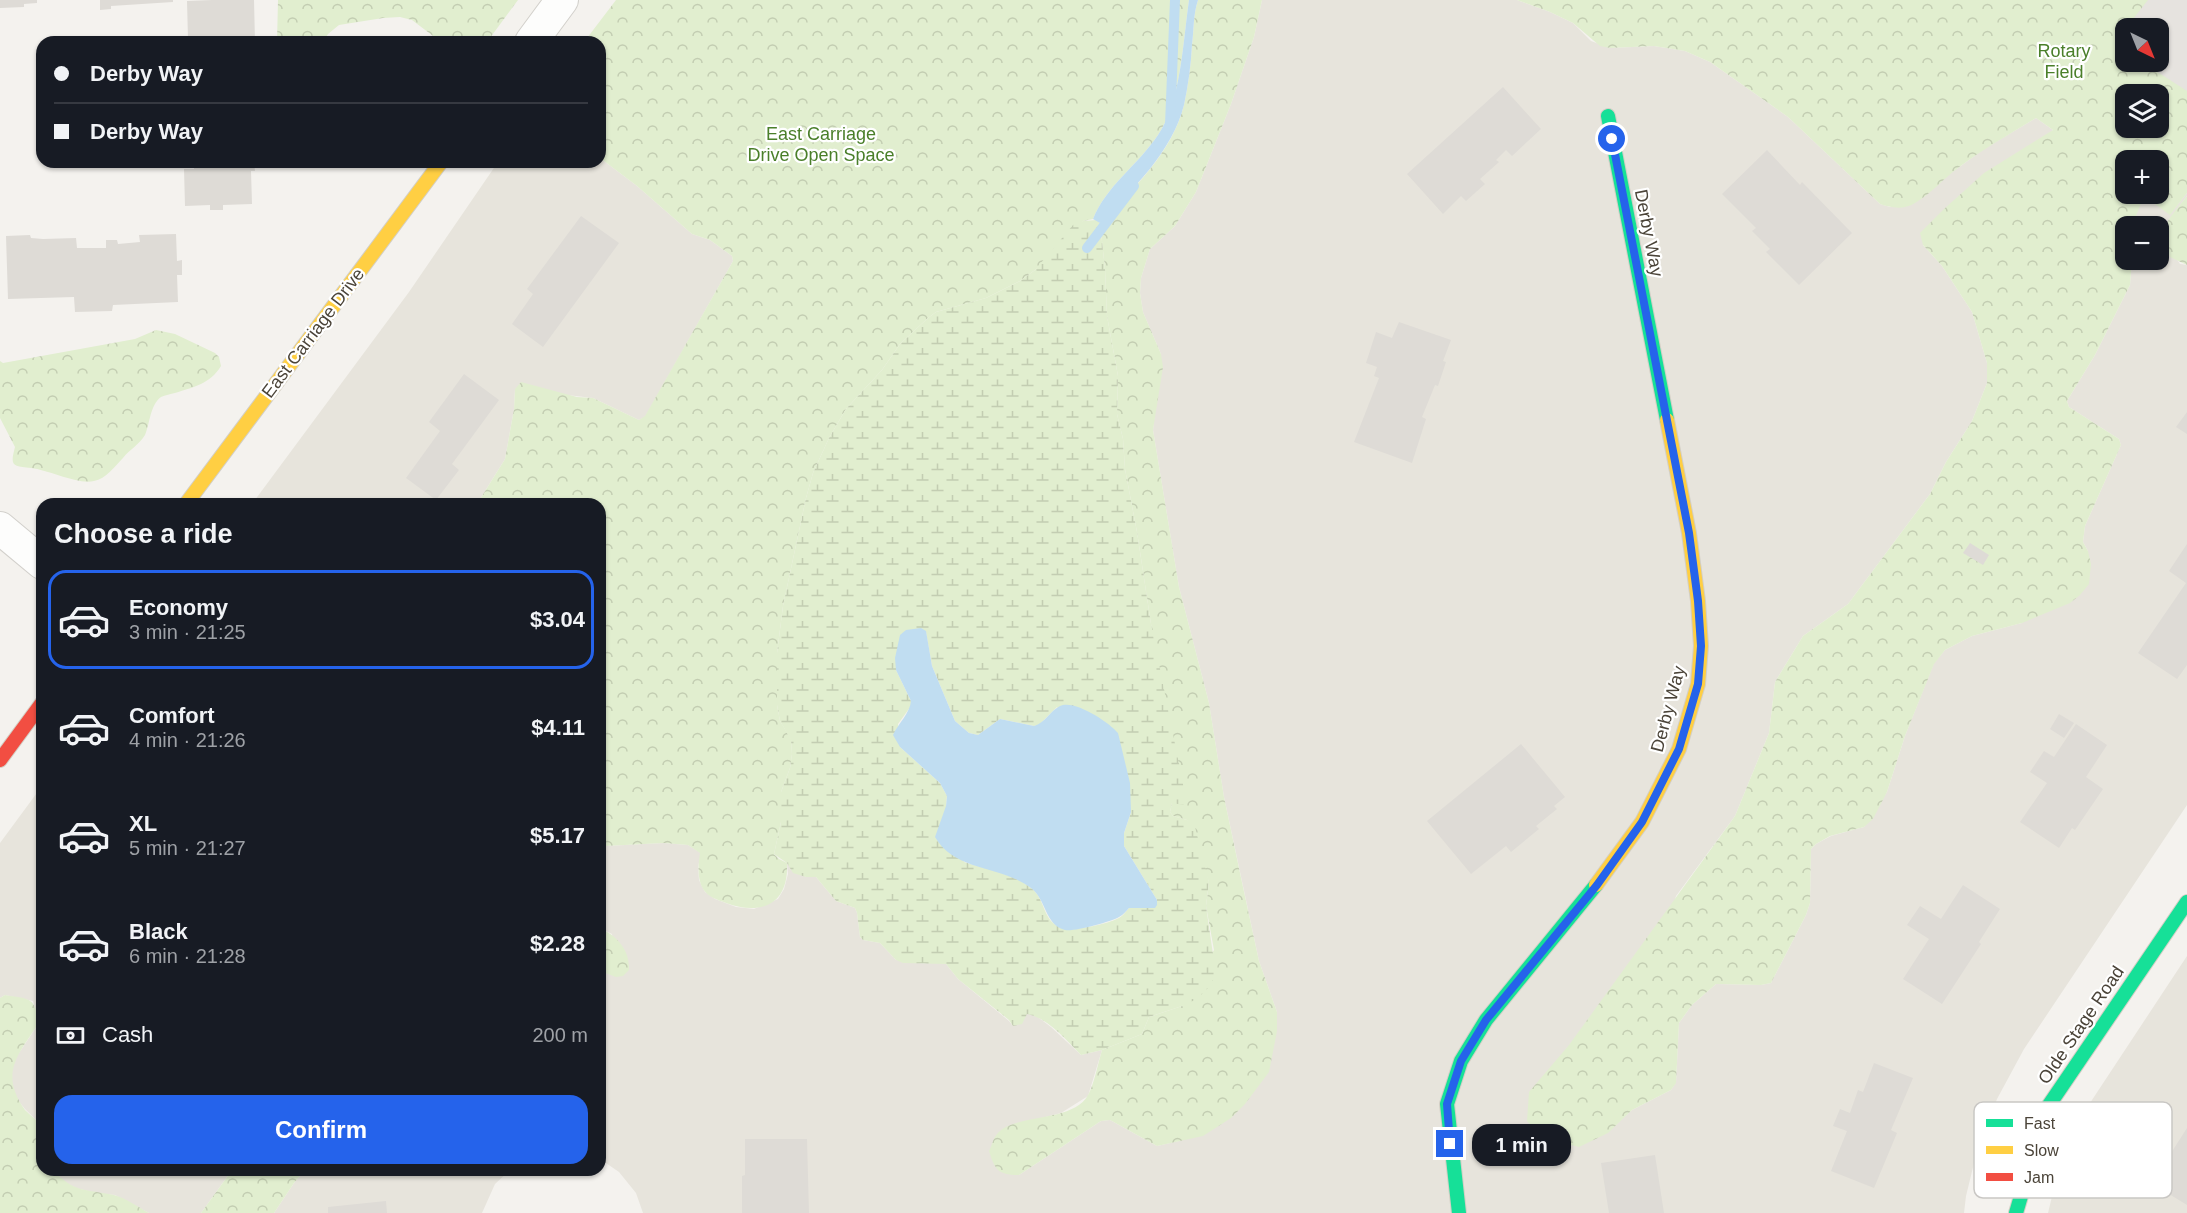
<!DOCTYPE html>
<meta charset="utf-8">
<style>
:root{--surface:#171b24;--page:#20242c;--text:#f1f3f6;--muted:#9ea1a6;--line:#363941;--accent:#2563eb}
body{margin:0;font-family:Arial,sans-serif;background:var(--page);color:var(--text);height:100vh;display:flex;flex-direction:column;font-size:22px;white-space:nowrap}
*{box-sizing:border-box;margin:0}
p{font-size:20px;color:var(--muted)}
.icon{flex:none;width:33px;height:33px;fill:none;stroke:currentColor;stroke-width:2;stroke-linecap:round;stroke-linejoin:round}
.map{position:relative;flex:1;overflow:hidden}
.side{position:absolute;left:36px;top:498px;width:570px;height:678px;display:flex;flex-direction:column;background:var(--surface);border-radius:18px;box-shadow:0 2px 4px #0004}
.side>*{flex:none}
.guide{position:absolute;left:36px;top:36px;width:570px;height:132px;border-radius:18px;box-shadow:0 2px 4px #0004;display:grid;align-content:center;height:132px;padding:0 18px;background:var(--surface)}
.needle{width:39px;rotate:137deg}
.buttons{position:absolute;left:2115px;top:18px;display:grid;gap:12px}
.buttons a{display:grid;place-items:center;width:54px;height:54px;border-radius:12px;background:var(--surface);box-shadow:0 2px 4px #0004;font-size:30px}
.end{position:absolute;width:27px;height:27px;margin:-14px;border:8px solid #2563eb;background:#fff;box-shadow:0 0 0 3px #fff}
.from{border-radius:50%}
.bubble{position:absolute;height:42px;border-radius:18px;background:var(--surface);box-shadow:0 2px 4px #0004;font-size:20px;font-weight:700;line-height:42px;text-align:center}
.guide b{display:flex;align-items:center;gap:21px;height:57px;font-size:22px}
.guide b+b{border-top:2px solid var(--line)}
.guide i{width:15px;height:15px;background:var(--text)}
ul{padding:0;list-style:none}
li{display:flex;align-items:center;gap:18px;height:99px;margin:0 12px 9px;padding:0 6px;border:3px solid transparent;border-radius:18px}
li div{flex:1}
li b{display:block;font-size:22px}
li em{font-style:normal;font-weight:700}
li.selected{border-color:var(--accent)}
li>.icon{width:54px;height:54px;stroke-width:1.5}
h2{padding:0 18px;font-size:27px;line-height:72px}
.pay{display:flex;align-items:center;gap:15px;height:66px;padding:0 18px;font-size:22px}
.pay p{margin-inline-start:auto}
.button{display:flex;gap:12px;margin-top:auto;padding:12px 18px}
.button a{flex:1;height:69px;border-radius:18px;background:var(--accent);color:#fff;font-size:24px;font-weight:700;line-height:69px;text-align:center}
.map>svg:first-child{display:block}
.residential{fill:#e7e4dc}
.forest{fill:url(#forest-crowns);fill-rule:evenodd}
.wetland{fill:url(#wetland-marsh);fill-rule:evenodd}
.parking{fill:#e6e3df}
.water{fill:#c0ddf1}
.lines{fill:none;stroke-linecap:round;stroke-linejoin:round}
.stream{stroke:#c0ddf1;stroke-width:10}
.building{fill:#dedbd6}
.street-casing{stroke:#d2d0cb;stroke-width:34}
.fast-casing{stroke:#d3cfc5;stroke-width:16}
.slow-casing{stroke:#d3cfc5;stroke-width:16}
.jam-casing{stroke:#d3cfc5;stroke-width:16}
.street{stroke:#fdfdfc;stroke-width:32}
.fast{stroke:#16e098;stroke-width:14}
.slow{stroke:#ffcf43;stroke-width:14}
.jam{stroke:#f24e42;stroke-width:14}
.route{stroke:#2563eb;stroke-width:8}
.labels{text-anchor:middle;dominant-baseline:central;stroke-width:4.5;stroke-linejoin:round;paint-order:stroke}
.park-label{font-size:18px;fill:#4a7f2a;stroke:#fff}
.street-label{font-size:18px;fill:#4b4439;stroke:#fff}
.key{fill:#fff;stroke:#c9c7c4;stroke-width:1.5}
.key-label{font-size:16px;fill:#4b4439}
</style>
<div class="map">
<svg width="2187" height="1213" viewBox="0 0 2187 1213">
<defs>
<pattern id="forest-crowns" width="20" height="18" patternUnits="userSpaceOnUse" patternTransform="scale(1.5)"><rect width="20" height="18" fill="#e1eecf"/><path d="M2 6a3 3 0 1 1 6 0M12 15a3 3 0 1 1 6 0" fill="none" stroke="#c3cdb2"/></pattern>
<pattern id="wetland-marsh" width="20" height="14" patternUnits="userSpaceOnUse" patternTransform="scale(1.5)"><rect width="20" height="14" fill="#e1eecf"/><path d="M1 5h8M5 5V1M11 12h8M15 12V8" fill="none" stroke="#c3cdb2"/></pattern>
</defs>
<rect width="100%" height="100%" fill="#f4f2ee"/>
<path class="residential" d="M 1262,0 L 1517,0 L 1550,12 L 1573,23 L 1591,41 L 1610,48 L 1654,46 L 1685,51 L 1710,62 L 1788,117 L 1880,204 L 1890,207 L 1958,168 L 1984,149 L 2036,118 L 2053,130 L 1923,245 L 1942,266 L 1972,312 L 1987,363 L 1987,383 L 1972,421 L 1946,462 L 1930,494 L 1848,604 L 1803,636 L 1775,682 L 1769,733 L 1735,816 L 1676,896 L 1608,1132 L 1632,1110 L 1671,1090 L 1676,1082 L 1679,1023 L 1692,1005 L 1716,984 L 1761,985 L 1771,983 L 1806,915 L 1810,903 L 1811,849 L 1816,844 L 1831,836 L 1864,827 L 1887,792 L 1905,736 L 1934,663 L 1945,650 L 1972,636 L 2022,623 L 2088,551 L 2083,542 L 2085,526 L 2121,445 L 2119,439 L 2069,407 L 2067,401 L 2095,355 L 2130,285 L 2132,260 L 2158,260 L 2158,226 L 2132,226 L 2143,195 L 2170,214 L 2187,193 L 2187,196 L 2168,221 L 2163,230 L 2164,240 L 2180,264 L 2187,265 L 2187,805 L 2024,1049 L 1997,1099 L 1977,1151 L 1966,1196 L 1964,1213 L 643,1213 L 636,1193 L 619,1172 L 600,1159 L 600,971 L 616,976 L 612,934 L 600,928 L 600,849 L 605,846 L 664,843 L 688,845 L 701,853 L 698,867 L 699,880 L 705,892 L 715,899 L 736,907 L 754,909 L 778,899 L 784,889 L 788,874 L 787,863 L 806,877 L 816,877 L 836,901 L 855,908 L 857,913 L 860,937 L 863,940 L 880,943 L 896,960 L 924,964 L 932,962 L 946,964 L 958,979 L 1009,1021 L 1013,1026 L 1027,1014 L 1035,1015 L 1051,1027 L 1081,1055 L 1102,1050 L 1088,1096 L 1061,1113 L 1042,1118 L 1019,1175 L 1101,1121 L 1110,1120 L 1157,1146 L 1179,1141 L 1277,1012 L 1259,961 L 1224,797 L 1209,703 L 1179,587 L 1153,430 L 1161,354 L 1143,312 L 1140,293 L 1141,278 L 1150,249 L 1175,226 L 1196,192 L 1231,104 L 1254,37 Z
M 600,158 L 637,186 L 692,234 L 710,240 L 732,256 L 733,261 L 645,417 L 639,420 L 593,398 L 515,389 L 514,409 L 505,459 L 477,504 L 252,504 L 409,292 L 498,162 L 600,162 Z
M 42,786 L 42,1126 L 25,1109 L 9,1089 L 7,1077 L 11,1065 L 39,1023 L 33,1001 L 5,995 L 0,998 L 0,843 Z
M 2187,956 L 2187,1213 L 2048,1213 L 2056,1180 L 2067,1146 L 2092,1100 Z
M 53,1170 L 232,1170 L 201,1213 L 149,1213 L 115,1195 L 95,1193 L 76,1188 L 64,1182 Z
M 305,1170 L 510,1170 L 495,1184 L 482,1213 L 274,1213 L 294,1183 Z"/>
<path class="forest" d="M 278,0 L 518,0 L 487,42 L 441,42 L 412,20 L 400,17 L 383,18 L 339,25 L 328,34 L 323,42 L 277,42 Z
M 616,0 L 1189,0 C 1183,41 1181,102 1158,135 C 1138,165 1106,186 1093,219 L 1083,221 L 1035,270 L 1020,281 L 986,298 L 936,312 L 928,318 L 900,344 L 882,370 L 846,409 L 829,438 L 813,473 L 806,498 L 783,606 L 777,653 L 777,705 L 780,721 L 791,739 L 792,754 L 790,768 L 781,792 L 781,822 L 774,854 L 779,859 L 787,863 C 789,904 762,916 726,903 C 718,900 708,897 703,889 C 697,878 698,866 700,853 L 688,845 L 664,843 L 605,846 L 600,849 L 600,504 L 477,504 L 505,459 L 514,409 L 515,389 L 521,382 L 577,397 L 593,398 L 639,420 L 645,416 L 733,261 L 732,256 L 710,240 L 692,234 L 637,186 L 600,158 L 600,42 L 584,42 Z
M 1198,0 L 1262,0 L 1254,37 L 1231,104 L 1196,192 L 1175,226 L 1150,249 L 1141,278 L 1140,293 L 1143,312 L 1161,354 L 1163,367 L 1153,430 L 1179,587 L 1209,703 L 1224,797 L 1243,887 L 1259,961 L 1277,1012 L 1277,1031 L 1269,1072 L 1245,1104 L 1231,1118 L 1203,1136 L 1157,1146 L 1110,1120 L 1101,1121 L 1019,1175 C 998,1175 995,1170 989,1151 C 992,1146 993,1138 997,1134 C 1014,1113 1073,1123 1088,1095 C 1094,1085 1098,1063 1102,1050 L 1142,1034 L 1149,1017 L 1182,1006 L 1214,950 L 1206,906 L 1209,882 L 1187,820 L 1173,816 L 1170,812 L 1172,803 L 1151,624 L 1137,532 L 1125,469 L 1123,439 L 1117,414 L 1118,376 L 1107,316 L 1105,269 L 1100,223 C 1133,189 1172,153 1184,105 C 1188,86 1191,65 1192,45 C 1194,30 1193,15 1198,0 Z
M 1517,0 L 2187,0 L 2187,193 L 2170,215 L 2144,196 L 2132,226 L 2126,226 L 2126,260 L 2132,260 L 2130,285 L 2095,355 L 2067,401 L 2069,407 L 2119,439 L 2121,445 L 2085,526 L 2083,542 L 2088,551 L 2091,564 L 2089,584 L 2080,595 L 2070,603 L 2022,623 L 1972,636 L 1945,650 L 1934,664 L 1905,736 L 1887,792 L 1873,819 L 1864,827 L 1830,836 L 1816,844 L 1811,849 L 1810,903 L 1806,915 L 1771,983 L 1761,985 L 1716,984 L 1692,1005 L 1679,1023 L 1676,1083 L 1671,1090 L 1632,1110 L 1608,1133 L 1579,1147 L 1542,1138 L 1527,1121 L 1529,1092 L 1569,1045 L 1735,816 L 1769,733 L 1775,682 L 1803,636 L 1848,604 L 1930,494 L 1946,462 L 1972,421 L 1987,383 L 1987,363 L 1972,312 L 1942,266 L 1923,245 L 1920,233 L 1944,209 L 1984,173 L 2053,130 L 2036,118 C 2010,134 1983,149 1958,168 C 1944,178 1931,194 1915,203 C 1904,210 1891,208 1880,204 L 1788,117 L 1710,62 L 1685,51 L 1654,46 L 1610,48 L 1600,46 L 1573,23 L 1550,12 ZM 2126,28 L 2158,28 L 2158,62 L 2126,62 ZM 2126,94 L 2158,94 L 2158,128 L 2126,128 ZM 2126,160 L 2158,160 L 2158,194 L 2126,194 Z
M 2187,196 L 2187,265 L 2170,257 C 2158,225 2167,222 2187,196 Z
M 156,330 L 175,334 L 215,353 L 219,357 L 221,366 C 210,384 194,387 175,393 C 171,394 165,395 161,397 C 150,405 150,423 145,435 C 139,445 130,449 123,458 C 115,466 106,479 94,481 C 78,485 49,470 31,468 C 12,466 10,466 15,447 L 0,418 L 0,361 L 3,363 L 135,339 Z
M 600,928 C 617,936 630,950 629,970 L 623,976 L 616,977 L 600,971 Z
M 5,995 C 30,999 35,997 39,1023 C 16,1057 0,1074 25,1110 C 30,1115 37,1120 42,1126 L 42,1170 L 53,1170 C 74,1193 86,1189 114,1195 C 126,1198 138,1207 149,1213 L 0,1213 L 0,998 Z
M 232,1170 L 305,1170 L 294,1183 L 274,1213 L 201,1213 Z"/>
<path class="wetland" d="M 1097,220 L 1100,223 L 1105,269 L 1107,316 L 1118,376 L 1117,414 L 1123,439 L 1125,469 L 1137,532 L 1151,624 L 1186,799 L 1184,805 L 1172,803 L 1170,812 L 1173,816 L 1187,820 L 1195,827 L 1209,882 L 1206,906 L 1216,975 L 1208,988 L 1197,999 L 1182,1006 L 1149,1017 L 1142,1034 L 1102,1050 L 1081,1055 C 1066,1040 1048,1018 1027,1014 L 1022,1024 L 1013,1026 L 1009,1020 L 958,979 L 946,964 L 903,963 L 896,960 L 880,943 L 863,940 L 860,937 L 857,913 L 855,908 L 836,901 L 816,877 L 806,877 L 793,873 L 787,863 L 774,854 L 781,822 L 781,792 L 790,768 L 792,754 L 791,740 L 780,721 L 777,705 L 777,653 L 783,606 L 806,498 L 813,473 L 829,438 L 846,409 L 882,370 L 900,344 L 928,318 L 936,312 L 986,298 L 1020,281 L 1035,270 L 1073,225 L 1083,221 ZM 926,632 L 932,666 L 955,721 L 969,733 L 978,735 L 1000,719 L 1034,726 L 1039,725 L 1057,707 L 1131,812 L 1124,833 L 1124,846 L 1157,900 L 1154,908 L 1129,908 C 1126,911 1123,916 1119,918 C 1105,925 1064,935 1052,922 C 1042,911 1043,896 1030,887 C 1011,873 986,869 964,862 L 946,806 L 947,796 L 940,783 L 900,747 L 898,724 L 911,706 L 911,701 L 896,670 Z"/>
<path class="parking" d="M 2148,0 L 2187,0 L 2187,91 L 2142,62 L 2158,62 L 2158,28 L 2126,28 Z"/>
<path class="water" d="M 1189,0 L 1198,0 C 1193,15 1194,30 1192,45 C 1191,65 1188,86 1184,105 C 1172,152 1133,189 1100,223 L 1093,219 C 1106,186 1138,165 1158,135 C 1181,102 1183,41 1189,0 Z
M 921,628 L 926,631 L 932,666 L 955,721 L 969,733 L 978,735 L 1000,719 L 1034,726 C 1045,723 1050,711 1060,706 C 1074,699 1109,722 1118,733 L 1130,783 L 1131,812 L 1124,833 L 1124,846 L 1157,900 L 1157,905 L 1155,908 L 1129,908 C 1126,911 1123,915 1119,917 C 1110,922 1074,932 1065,930 C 1045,925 1046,899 1031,888 C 1001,865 955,872 935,837 L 946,806 L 947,796 L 940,783 L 900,747 L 893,735 C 898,724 910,713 911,701 L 896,670 L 895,658 L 900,635 L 906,630 Z"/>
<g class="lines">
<path class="stream" d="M 1170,125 L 1175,0
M 1087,248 L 1134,186"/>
</g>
<path class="building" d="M 0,0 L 37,0 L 37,3 L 24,4 L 24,7 L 0,8 Z
M 100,0 L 173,0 L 173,2 L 111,6 L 111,9 L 100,10 Z
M 212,0 L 254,0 L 255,42 L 201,42 L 201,39 L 188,39 L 187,1 Z
M 1503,87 L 1541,129 L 1512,156 L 1506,150 L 1496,160 L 1499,162 L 1480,179 L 1485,184 L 1466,201 L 1461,196 L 1443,214 L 1407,174 Z
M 1767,150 L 1800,185 L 1802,182 L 1852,233 L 1799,285 L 1766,252 L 1770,249 L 1752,231 L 1756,228 L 1722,194 Z
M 194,162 L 254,162 L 255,171 L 251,171 L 252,204 L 223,205 L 223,210 L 210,210 L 210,205 L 185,206 L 184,169 L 194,169 Z
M 581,216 L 619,243 L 543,347 L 512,324 L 533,294 L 527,289 Z
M 176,234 L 177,261 L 182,260 L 182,275 L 177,275 L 178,302 L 113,305 L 112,311 L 75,312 L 74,297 L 8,299 L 6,236 L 30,235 L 31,238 L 43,239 L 76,238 L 77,248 L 106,248 L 106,240 L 117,240 L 118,244 L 140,242 L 139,235 Z
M 1399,322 L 1451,340 L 1443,361 L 1446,362 L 1438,386 L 1435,385 L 1422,417 L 1426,419 L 1412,463 L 1354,442 L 1379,378 L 1374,376 L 1377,367 L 1366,363 L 1376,332 L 1392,338 Z
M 464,374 L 499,400 L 452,464 L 459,470 L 436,500 L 406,478 L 440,431 L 429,422 Z
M 2187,412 L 2187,434 L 2176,427 Z
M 1970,543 L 1989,555 L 1983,565 L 1963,553 Z
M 2187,544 L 2187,665 L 2177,679 L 2138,653 L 2186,583 L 2169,571 Z
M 2059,714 L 2074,723 L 2064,738 L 2050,729 Z
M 2076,724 L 2107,745 L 2086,777 L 2103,789 L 2075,830 L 2072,828 L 2059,848 L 2020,822 L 2047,783 L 2030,772 L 2044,751 L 2054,757 Z
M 1521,744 L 1565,797 L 1554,806 L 1557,809 L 1536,826 L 1539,829 L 1511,852 L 1506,846 L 1471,874 L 1427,821 Z
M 1963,885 L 2000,909 L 1979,942 L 1981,944 L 1942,1004 L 1903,979 L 1929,939 L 1907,925 L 1920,906 L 1941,919 Z
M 1874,1063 L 1913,1078 L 1891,1130 L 1897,1133 L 1874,1188 L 1831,1171 L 1847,1131 L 1833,1126 L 1840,1109 L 1850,1113 L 1858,1090 L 1863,1092 Z
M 2187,1128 L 2187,1205 L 2156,1186 L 2168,1166 L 2164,1164 Z
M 745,1139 L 807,1139 L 809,1213 L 742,1213 L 742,1176 L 745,1175 Z
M 1655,1155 L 1664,1213 L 1609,1213 L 1601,1163 Z
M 386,1201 L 387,1213 L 328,1213 L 328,1207 Z"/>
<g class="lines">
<g class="street-casing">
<path id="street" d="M 531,42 L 562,0
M 0,528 L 42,563"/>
</g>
<g class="fast-casing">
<path id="fast" d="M 1608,116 L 1667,420
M 1459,1213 L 1447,1104 L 1461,1061 L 1486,1020 L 1596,885
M 2016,1213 L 2047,1108 L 2187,902"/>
</g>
<g class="slow-casing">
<path id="slow" d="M 186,504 L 441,162
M 1596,885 L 1642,822 L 1679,749 L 1698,684 L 1701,646 L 1698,601 L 1689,533 L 1667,420"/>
</g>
<g class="jam-casing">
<path id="jam" d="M 0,760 L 42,703"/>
</g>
<use href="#street" class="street"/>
<use href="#fast" class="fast"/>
<use href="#slow" class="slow"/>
<use href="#jam" class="jam"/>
</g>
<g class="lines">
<path class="route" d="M 1450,1144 L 1447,1104 L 1461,1061 L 1486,1020 L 1597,885 L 1642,822 L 1679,749 L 1698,684 L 1701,646 L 1698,601 L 1689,533 L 1612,139"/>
</g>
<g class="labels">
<g class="park-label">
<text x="2064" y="51">Rotary<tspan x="2064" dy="21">Field</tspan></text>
<text x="821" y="134">East Carriage<tspan x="821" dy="21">Drive Open Space</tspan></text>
</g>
<g class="street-label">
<text transform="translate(1649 233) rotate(79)">Derby Way</text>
<text transform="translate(313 333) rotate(-53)">East Carriage Drive</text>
<text transform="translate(1668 709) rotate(-75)">Derby Way</text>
<text transform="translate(2081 1025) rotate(-56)">Olde Stage Road</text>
</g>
</g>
<rect x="1974" y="1102" width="198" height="96" rx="9" class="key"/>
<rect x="1986" y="1119" width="27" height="8" fill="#16e098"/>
<rect x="1986" y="1146" width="27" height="8" fill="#ffcf43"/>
<rect x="1986" y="1173" width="27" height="8" fill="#f24e42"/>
<g class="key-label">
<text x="2024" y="1129">Fast</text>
<text x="2024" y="1156">Slow</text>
<text x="2024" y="1183">Jam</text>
</g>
</svg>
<div class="buttons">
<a><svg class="needle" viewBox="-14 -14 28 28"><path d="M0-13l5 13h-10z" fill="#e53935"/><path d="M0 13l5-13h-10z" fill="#9ea1a6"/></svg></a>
<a><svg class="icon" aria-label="layers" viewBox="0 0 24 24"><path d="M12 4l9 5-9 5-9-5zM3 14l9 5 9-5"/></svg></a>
<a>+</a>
<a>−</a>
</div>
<i class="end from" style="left:1612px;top:139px"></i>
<i class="end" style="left:1450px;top:1144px"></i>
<div class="bubble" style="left:1472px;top:1124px;width:99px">1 min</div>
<div class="guide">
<b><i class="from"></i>Derby Way</b>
<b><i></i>Derby Way</b>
</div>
<section class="side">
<h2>Choose a ride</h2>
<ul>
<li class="selected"><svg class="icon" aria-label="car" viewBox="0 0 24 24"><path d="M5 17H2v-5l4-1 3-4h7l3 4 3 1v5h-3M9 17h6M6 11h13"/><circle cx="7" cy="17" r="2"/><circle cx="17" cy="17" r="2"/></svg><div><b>Economy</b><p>3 min · 21:25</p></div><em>$3.04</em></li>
<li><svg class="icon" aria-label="car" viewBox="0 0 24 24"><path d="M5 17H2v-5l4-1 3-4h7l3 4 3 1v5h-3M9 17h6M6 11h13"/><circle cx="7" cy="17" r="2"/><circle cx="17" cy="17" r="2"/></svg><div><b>Comfort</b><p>4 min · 21:26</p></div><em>$4.11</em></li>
<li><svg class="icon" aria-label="car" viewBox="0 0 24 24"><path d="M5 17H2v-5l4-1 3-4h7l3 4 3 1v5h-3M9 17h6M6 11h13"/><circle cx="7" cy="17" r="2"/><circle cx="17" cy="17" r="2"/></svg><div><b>XL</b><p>5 min · 21:27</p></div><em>$5.17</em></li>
<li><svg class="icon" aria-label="car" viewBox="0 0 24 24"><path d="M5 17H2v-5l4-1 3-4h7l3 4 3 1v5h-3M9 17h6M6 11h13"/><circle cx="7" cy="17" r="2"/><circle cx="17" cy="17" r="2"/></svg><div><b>Black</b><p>6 min · 21:28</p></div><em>$2.28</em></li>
</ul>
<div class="pay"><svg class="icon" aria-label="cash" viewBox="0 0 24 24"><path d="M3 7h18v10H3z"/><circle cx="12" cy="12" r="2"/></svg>Cash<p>200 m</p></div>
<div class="button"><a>Confirm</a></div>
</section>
</div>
